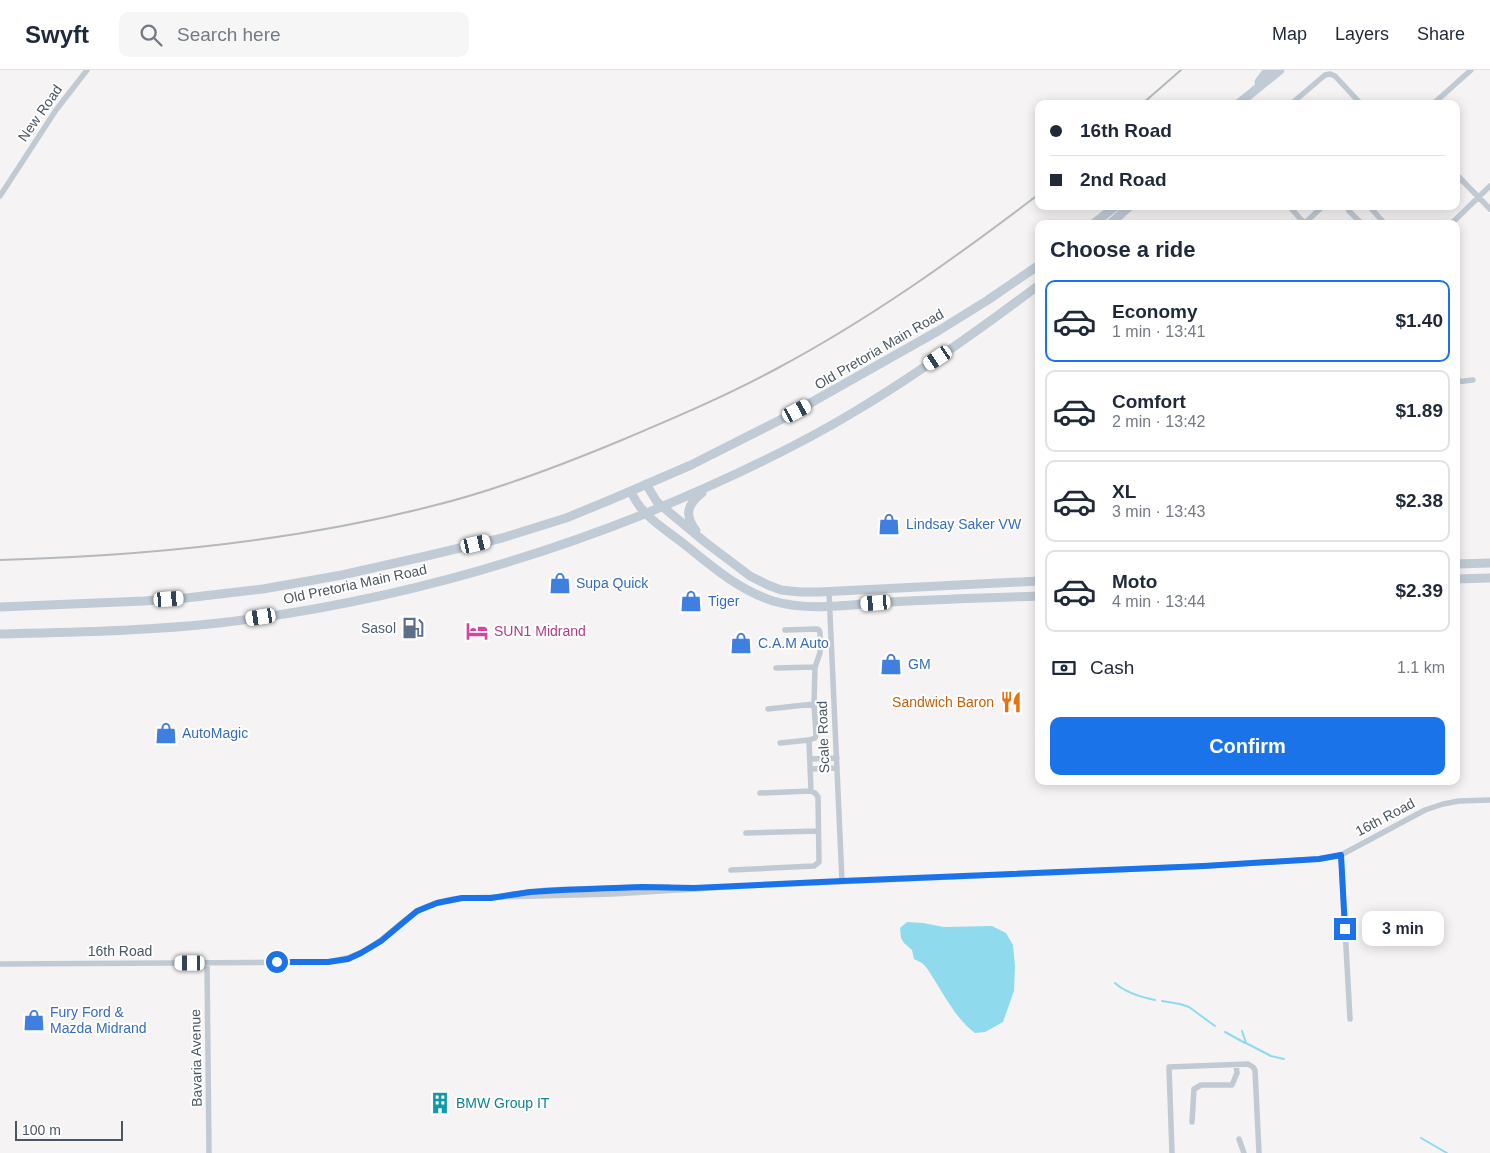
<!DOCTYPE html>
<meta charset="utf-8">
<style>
:root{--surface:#fff;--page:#f6f6f7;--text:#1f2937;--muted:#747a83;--line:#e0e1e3;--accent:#1a73e8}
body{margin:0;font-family:Arial,sans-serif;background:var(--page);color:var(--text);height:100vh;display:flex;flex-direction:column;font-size:19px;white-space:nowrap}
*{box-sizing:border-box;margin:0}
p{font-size:16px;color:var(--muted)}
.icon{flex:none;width:28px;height:28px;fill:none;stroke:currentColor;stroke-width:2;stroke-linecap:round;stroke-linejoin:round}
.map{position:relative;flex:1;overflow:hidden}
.details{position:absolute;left:1035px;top:150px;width:425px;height:565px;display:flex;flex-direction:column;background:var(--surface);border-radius:10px;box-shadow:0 2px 12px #0003}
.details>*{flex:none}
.hud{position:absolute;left:1035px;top:30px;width:425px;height:110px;border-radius:10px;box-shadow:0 2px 12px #0003;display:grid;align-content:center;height:110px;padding:0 15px;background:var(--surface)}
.scale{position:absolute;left:15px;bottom:12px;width:108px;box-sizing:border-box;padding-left:5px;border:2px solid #4a5661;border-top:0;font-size:14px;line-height:18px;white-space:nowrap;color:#4a5661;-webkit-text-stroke:4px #fff;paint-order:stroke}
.end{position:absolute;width:22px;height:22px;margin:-11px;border:6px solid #1a73e8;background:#fff;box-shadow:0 0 0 2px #fff}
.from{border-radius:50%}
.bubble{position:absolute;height:35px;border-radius:10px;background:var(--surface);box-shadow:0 2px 12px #0003;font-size:16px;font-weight:700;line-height:35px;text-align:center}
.car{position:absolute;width:15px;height:30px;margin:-15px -8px;border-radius:6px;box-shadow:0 0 4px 1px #0007;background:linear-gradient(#fff 24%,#345 0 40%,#fff 0 76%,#345 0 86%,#fff 0)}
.hud b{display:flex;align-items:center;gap:18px;height:48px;font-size:19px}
.hud b+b{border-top:1px solid var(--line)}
.hud i{width:12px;height:12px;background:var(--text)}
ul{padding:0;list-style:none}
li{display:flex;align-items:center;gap:15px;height:82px;margin:0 10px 8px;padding:0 5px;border:2px solid var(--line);border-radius:10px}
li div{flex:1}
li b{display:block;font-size:19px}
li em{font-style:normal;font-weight:700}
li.current{border-color:var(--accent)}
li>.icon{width:45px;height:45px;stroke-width:1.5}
h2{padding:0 15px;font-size:22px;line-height:60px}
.pay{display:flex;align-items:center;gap:12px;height:55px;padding:0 15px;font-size:19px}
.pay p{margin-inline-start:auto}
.primary-button{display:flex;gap:10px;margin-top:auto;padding:10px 15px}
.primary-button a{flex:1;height:58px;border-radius:10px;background:var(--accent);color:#fff;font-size:20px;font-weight:700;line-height:58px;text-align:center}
header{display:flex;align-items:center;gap:30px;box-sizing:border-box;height:70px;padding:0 25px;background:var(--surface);border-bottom:1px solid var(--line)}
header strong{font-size:24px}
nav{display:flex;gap:28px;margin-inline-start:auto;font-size:18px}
.search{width:350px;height:45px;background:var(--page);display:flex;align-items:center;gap:12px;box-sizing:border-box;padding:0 18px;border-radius:10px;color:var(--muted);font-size:19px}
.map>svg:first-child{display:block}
.water{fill:#90daee}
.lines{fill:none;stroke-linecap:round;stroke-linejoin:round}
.stream{stroke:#90daee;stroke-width:2}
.minor{stroke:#c1cad2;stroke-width:5.5}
.secondary{stroke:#c1cbd6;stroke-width:9}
.rail{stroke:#b5b8bd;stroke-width:2}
.route{stroke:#1a73e8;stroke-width:6}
.labels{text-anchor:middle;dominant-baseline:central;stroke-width:4;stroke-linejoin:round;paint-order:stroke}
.street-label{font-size:14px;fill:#4a5661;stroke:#fff}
.shop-label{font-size:14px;fill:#366cbe;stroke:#fff;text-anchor:start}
.service-label{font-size:14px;fill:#4e5e75;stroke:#fff;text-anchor:end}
.hotel-label{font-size:14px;fill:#b23c85;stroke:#fff;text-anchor:start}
.food-label{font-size:14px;fill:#c56008;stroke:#fff;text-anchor:end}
.culture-label{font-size:14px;fill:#0d838f;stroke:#fff;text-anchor:start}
</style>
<header>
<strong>Swyft</strong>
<div class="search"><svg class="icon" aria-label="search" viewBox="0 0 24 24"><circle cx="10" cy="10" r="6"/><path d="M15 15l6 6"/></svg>Search here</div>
<nav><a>Map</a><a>Layers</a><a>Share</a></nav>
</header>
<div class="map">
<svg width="1490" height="1083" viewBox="0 0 1490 1083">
<rect width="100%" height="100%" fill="#f5f3f3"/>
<path class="water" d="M 907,852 L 923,853 L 944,857 L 992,856 L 1006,863 L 1013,875 L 1015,896 L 1014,921 L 1003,952 L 985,962 L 975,963 C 954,948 941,918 926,897 L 922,893 L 914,889 L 912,880 L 904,873 L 901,868 L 900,858 Z"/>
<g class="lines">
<path class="stream" d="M 1115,913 C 1126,923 1140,927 1155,930
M 1162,931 L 1180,934 L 1189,937 L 1215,956
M 1242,961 L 1246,973 L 1271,986 L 1284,989
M 1225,962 L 1245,973
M 1421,1068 L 1447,1083"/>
<path class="minor" d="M 1291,34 L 1325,5 L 1330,4 L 1335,6 L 1361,34
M 1433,34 L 1471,0
M 1456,104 L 1490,139
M 0,126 L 56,40 L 87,0
M 1289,136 L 1305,154
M 1369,136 L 1385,154
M 1349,141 L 1362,154
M 1304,154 L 1323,136
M 1451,154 L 1490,116
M 1456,312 L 1473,310
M 829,522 L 842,811
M 785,560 L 817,559 L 819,560 L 820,563 L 820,583 L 815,597 L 814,634 L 816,665 L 815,668 L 809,670 L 811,721
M 776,598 L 815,597
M 768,639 L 814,634
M 780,673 L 809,670
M 810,689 L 837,688
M 810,699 L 837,698
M 746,763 L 818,761
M 1341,785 L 1350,949
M 731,800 L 814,796 L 819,792 L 818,727 L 815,723 L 811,721 L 760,723
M 508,825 L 546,820 L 642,817 L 669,817
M 207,893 L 209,1083
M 0,894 L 328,892 C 344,889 357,886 371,877 C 385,869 395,857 408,848 C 424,835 442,830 462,828 L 613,824 L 743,816 L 1204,796 L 1319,789 L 1341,785 L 1425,740 L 1443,734 L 1459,731 L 1490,730
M 1192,1052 L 1194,1019 L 1201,1015 L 1232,1015 L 1237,1003 L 1236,995
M 1239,1069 L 1244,1083
M 1172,1083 L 1169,997 L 1248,994 L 1253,997 L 1255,1000 L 1259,1083"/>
<path class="secondary" d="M 1259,12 L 1268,0
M 1238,34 L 1280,0
M 1093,154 L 1116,136
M 1110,154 L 1130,136
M 646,414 L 657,432 L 705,472 L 750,506 L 768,515 L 781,520 L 800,522 L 819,522 L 1039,511
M 631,421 C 640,445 664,458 684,474 C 711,496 739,520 773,531 C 810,542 853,534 890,532 C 940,529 989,528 1039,526
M 696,461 C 685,446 686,435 702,423
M 1456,494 L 1490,493
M 1456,509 L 1490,508
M 0,537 L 144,531 L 186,528 L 263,519 L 342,505 L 422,487 L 502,468 L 566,448 L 610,430 L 691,395 L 782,349 L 938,261 L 988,230 L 1039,195
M 0,564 C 73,562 146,561 219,553 C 364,536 506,499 642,445 C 715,415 786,383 854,342 C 918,304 979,260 1039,215"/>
<path class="rail" d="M 1142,34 L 1181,0
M 0,490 C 146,486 294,472 436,435 C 500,419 562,395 622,370 C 674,348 726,326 776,299 C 870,249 955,188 1039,124"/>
</g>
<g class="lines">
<path class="route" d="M 277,892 L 328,892 L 348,889 L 361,883 L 381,871 L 417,841 L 437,833 L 462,828 L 491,828 L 530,822 L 562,820 L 642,817 L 694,818 L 842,811 L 1204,796 L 1319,789 L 1341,785 L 1345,859"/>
</g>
<defs>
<g id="shop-bare" transform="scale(1.725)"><path d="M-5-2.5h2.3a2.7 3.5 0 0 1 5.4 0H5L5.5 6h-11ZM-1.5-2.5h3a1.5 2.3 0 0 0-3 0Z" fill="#3f7fe0" stroke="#fff" stroke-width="2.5" paint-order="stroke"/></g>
<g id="fuel-bare" transform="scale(1.725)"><path d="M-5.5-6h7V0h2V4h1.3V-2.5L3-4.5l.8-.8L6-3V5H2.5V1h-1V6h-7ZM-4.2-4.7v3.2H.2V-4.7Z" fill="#5c6f8a" stroke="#fff" stroke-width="2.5" paint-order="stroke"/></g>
<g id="hotel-bare" transform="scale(1.725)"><path d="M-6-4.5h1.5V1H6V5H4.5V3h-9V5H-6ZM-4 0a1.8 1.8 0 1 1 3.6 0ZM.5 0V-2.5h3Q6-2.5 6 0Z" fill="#d1479c" stroke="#fff" stroke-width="2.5" paint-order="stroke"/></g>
<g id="restaurant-bare" transform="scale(1.725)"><path d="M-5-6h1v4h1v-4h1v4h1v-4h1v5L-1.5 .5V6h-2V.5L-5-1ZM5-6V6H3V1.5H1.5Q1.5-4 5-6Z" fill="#e8710a" stroke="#fff" stroke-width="2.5" paint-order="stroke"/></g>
<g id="building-bare" transform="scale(1.725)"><path d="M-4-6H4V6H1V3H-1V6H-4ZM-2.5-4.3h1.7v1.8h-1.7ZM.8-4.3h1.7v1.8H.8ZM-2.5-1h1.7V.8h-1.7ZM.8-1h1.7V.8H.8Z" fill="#0f9aa8" stroke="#fff" stroke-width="2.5" paint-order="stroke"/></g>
</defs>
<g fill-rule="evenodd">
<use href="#shop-bare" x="889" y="454"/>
<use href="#shop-bare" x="560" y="513"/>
<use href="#shop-bare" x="691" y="531"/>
<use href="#fuel-bare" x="413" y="558"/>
<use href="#hotel-bare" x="477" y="561"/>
<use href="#shop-bare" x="741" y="573"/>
<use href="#shop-bare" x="891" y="594"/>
<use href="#restaurant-bare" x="1011" y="632"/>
<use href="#shop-bare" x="166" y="663"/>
<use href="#shop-bare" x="34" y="950"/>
<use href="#building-bare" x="440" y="1033"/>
</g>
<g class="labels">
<g class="street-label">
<text transform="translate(40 43) rotate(-55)">New Road</text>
<text transform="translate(879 279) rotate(-30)">Old Pretoria Main Road</text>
<text transform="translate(355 514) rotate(-12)">Old Pretoria Main Road</text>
<text transform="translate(823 667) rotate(-92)">Scale Road</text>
<text transform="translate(1385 747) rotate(-28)">16th Road</text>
<text x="120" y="881">16th Road</text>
<text transform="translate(196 988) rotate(-91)">Bavaria Avenue</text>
</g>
<g class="shop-label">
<text x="906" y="454">Lindsay Saker VW</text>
<text x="576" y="513">Supa Quick</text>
<text x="708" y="531">Tiger</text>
<text x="758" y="573">C.A.M Auto</text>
<text x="908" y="594">GM</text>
<text x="182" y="663">AutoMagic</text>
<text x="50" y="942">Fury Ford &amp;<tspan x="50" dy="16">Mazda Midrand</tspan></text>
</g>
<g class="service-label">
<text x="396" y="558">Sasol</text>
</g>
<g class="hotel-label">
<text x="494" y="561">SUN1 Midrand</text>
</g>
<g class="food-label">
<text x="994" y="632">Sandwich Baron</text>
</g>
<g class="culture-label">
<text x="456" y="1033">BMW Group IT</text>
</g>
</g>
</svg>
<div class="scale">100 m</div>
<i class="end from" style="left:277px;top:892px"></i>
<i class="end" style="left:1345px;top:859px"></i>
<div class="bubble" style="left:1362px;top:841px;width:82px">3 min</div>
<i class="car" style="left:938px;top:288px;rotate:236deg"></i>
<i class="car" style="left:797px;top:341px;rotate:62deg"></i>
<i class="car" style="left:476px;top:474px;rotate:77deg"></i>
<i class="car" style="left:169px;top:529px;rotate:86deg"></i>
<i class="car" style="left:876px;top:533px;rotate:266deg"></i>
<i class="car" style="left:261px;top:547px;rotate:261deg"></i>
<i class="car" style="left:190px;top:893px;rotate:270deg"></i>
<div class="hud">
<b><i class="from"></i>16th Road</b>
<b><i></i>2nd Road</b>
</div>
<section class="details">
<h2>Choose a ride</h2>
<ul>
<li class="current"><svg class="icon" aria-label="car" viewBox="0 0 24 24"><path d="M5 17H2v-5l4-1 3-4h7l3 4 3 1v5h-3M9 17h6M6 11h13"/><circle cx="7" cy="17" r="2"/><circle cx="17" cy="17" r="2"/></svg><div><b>Economy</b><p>1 min · 13:41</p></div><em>$1.40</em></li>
<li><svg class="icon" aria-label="car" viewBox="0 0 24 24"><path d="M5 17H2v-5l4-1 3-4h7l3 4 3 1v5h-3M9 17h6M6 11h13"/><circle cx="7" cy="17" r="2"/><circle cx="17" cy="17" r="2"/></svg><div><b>Comfort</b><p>2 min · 13:42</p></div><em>$1.89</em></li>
<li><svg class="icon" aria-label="car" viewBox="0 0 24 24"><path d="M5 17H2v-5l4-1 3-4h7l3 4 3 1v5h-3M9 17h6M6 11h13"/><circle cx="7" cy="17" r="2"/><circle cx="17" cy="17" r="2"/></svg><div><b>XL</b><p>3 min · 13:43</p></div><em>$2.38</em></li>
<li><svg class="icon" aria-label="car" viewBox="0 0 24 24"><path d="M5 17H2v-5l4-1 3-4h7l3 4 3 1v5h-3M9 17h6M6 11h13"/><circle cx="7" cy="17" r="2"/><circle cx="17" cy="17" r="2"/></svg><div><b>Moto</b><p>4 min · 13:44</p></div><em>$2.39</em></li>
</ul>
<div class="pay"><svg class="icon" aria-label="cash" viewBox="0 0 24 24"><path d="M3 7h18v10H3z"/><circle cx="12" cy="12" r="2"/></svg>Cash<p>1.1 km</p></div>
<div class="primary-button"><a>Confirm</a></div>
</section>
</div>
